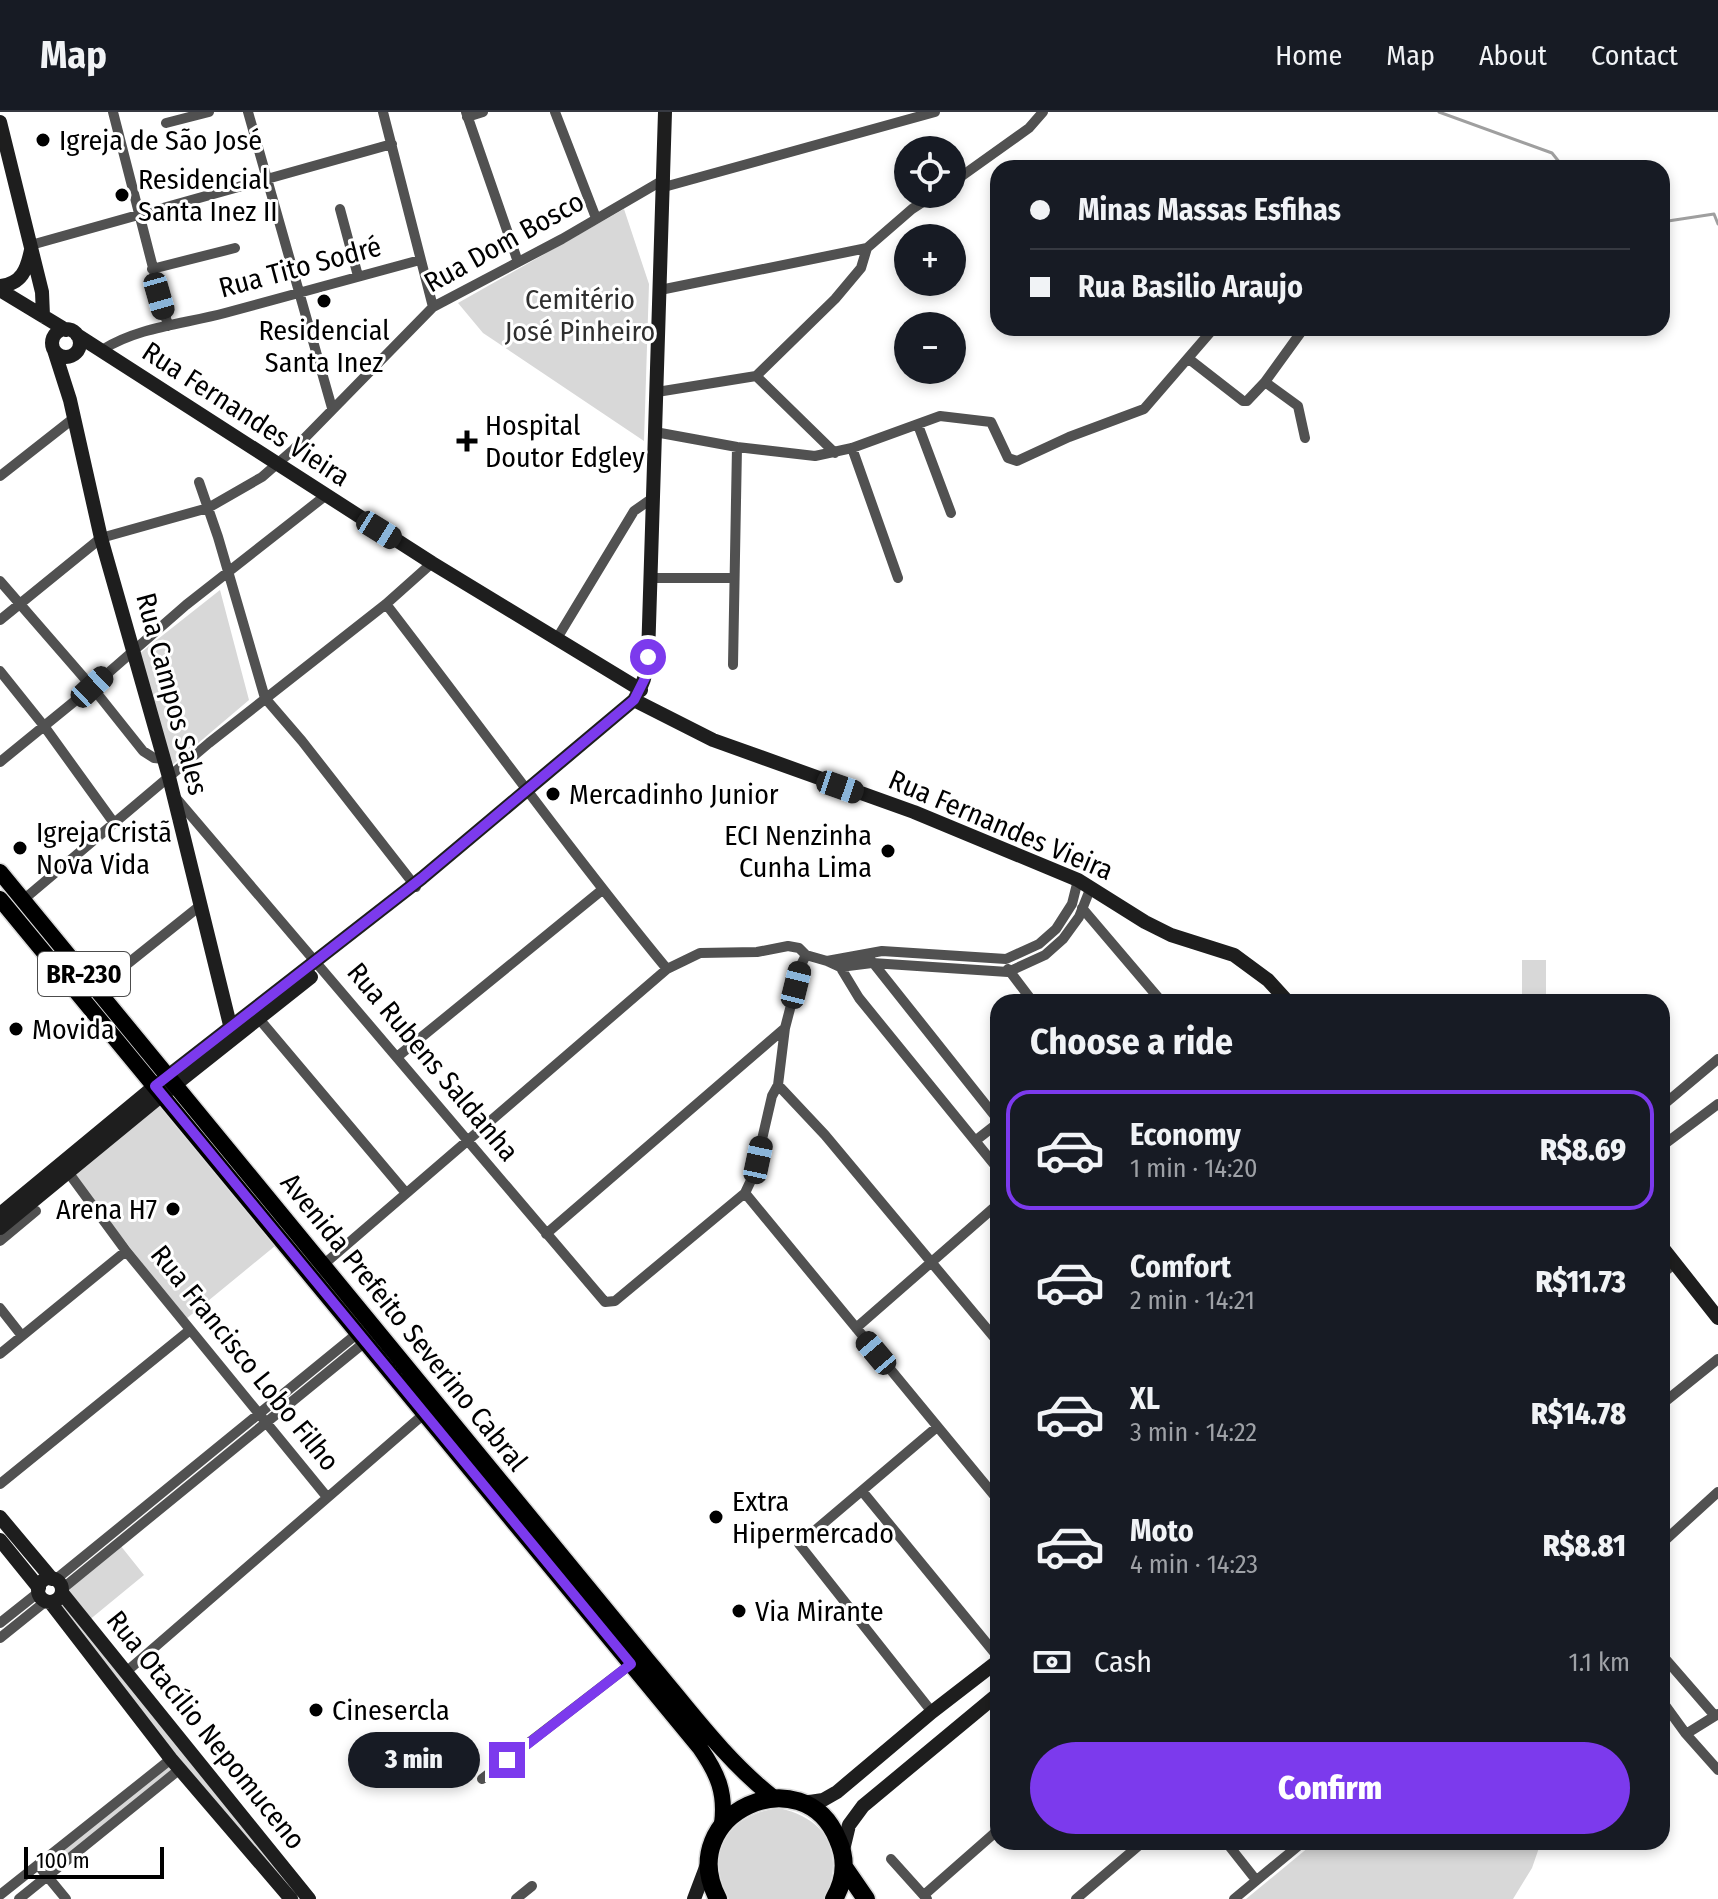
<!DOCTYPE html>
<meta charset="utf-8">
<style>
:root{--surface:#171b24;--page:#20242c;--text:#f1f3f6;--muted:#9ea1a6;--line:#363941;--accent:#7c3aed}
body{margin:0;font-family:"Fira Sans Condensed",sans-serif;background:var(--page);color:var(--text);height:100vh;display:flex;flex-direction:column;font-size:30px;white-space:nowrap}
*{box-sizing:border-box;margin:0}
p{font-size:26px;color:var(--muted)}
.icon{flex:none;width:44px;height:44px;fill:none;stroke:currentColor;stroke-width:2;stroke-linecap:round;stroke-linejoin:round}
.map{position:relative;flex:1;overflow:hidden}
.side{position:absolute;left:990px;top:882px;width:680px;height:856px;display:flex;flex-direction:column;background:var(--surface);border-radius:24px;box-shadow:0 4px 12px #0003}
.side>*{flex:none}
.banner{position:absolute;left:990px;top:48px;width:680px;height:176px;border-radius:24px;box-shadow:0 4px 12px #0003;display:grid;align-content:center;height:176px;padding:0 40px;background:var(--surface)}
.controls{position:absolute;left:894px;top:24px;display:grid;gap:16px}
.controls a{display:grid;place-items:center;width:72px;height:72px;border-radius:50%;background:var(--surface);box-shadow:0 4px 12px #0003;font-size:40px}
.scale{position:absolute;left:24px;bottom:20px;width:140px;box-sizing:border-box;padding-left:8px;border:4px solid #000;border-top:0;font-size:22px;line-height:28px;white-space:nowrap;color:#000;-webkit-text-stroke:6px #fff;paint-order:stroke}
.end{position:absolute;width:36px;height:36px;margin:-18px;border:10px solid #7c3aed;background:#fff;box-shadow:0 0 0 4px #fff}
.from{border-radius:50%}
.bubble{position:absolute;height:56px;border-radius:28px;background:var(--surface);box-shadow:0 4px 12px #0003;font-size:26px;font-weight:800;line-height:56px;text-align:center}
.car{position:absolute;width:24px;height:48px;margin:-24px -12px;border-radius:10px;box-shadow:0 0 6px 2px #0007;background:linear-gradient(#222 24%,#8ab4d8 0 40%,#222 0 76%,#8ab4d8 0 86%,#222 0)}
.banner b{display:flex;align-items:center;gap:28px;height:76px;font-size:30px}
.banner b+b{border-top:2px solid var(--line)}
.banner i{width:20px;height:20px;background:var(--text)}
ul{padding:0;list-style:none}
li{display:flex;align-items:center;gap:24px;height:120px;margin:0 16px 12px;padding:0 24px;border:4px solid transparent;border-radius:24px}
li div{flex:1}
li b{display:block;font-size:30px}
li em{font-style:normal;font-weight:800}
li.selected{border-color:var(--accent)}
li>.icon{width:72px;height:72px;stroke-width:1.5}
h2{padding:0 40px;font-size:36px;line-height:96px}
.pay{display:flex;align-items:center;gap:20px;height:88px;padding:0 40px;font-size:30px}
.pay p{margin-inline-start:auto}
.action{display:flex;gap:16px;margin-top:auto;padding:16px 40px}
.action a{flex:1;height:92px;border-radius:48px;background:var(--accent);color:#fff;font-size:32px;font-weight:800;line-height:92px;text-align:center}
header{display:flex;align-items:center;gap:48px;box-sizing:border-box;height:112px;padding:0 40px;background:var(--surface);border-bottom:2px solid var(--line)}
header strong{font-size:38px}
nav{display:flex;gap:44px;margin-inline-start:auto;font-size:28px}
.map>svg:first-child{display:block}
.green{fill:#d8d8d8}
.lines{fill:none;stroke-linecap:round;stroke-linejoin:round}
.stream{stroke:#9f9f9f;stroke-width:3}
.primary-casing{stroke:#dbdbdb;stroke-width:19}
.highway-casing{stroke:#dbdbdb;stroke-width:21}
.street{stroke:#515151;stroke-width:10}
.secondary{stroke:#1e1e1e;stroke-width:14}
.primary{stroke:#000;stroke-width:16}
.highway{stroke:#000;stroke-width:18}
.route{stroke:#7c3aed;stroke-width:10}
.poi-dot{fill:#000;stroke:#fff;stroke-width:3}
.labels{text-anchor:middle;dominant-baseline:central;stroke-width:6;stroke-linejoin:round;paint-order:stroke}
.shield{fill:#fff;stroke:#4c4c4c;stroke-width:2}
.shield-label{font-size:26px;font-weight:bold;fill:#000}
.poi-label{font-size:28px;fill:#000;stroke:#fff;text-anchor:start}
.street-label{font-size:28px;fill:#000;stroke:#fff}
.park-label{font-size:28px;fill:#2f2f2f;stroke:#fff}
</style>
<header>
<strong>Map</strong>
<nav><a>Home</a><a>Map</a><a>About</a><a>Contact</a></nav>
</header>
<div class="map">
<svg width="1718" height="1787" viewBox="0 0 1718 1787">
<rect width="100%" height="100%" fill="#fff"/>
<path class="green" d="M 624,97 L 649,172 L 644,329 L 483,221 L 458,191 Z
M 220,478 L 249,588 L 170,655 L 139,542 Z
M 1522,848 L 1546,848 L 1546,890 L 1522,890 Z
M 159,989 L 275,1134 L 186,1207 L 71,1060 Z
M 120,1433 L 144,1463 L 88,1509 L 63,1480 Z
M 62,1483 L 305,1787 L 294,1787 L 53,1492 Z
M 172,1650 L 178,1657 L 49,1761 L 42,1753 Z
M 779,1696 C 827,1707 844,1739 826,1785 L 824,1787 L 729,1787 C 703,1740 729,1702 779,1696 Z
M 1315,1730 L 1541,1730 L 1532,1756 L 1513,1787 L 1246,1787 Z"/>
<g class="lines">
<path class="stream" d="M 1439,0 L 1552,41 L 1564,56
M 1662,108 L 1668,109 L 1714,102 L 1718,112"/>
<g class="primary-casing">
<path id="primary" d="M 0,760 L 649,1550 C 688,1596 726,1649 774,1686
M 0,787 L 700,1636 C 718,1662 726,1681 722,1712"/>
</g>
<g class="highway-casing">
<path id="highway" d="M 844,1755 L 866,1787
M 718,1787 C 673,1701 804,1643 838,1728 C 847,1748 845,1768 834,1787"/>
</g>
<path class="street" d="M 113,0 L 168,214
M 248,0 L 332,296
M 383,0 L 433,195
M 466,0 L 518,150
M 555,0 L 596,106
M 467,5 L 483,0
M 166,11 L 209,0
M 952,71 L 1029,16 L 1043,0
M 664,75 L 935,0
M 340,97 L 358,164
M 31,133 L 392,32
M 152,157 L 235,136
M 660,178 L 867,136
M 102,238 C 138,215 184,212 225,201 C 290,183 355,166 420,148
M 1189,247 L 1243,289 L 1247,289 L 1265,270 L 1304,216
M 756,264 L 835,187 L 861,156 L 867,136 L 912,97 L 935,82
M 756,264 L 835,341
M 1265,270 L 1298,294 L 1305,326
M 657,280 L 756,264
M 918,313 L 951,401
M 655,320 L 737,335 L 815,344 L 852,336 L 940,304 L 991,310 L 1008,346 L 1017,349 L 1069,325 L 1144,297 L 1214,216
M 852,336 L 898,466
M 0,364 L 74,306
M 199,370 L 218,425 L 265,586 L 302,629 L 416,775
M 651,466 L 734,466
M 0,469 L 92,575 L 143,639 L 154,646 L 164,647
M 386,492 C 480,614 570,739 667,857
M 0,508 L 101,426 L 208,396 L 262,365 L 293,338 L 433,195 L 562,127 L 665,67
M 556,528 L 634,399 L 654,385
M 733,553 L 737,335
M 0,559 L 44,614 L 114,711
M 0,650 L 92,575 L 186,493 L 325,384
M 176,686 L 605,1190 L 615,1189 L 745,1081 L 754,1062 L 772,984 L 778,973 L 785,916
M 23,788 L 209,631 L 386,492 L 432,451
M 1082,796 L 1162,890
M 870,847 L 998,1008
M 827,849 L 882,839 L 1006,847 L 1039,832 L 1056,817 L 1072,792 L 1078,768
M 839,853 L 859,886 L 998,1057
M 840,855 L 872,851 L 1008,860 L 1045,843 L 1063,827 L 1079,805 L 1091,775
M 1008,857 L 1033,890
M 96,877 L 201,793
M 260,908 L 406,1081
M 397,945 L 602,778
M 778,973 L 825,1023 L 998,1230
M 1662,994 L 1718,947
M 975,1029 L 998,1011
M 1662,1034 L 1718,992
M 68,1060 L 126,1139 L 327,1385
M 745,1081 L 998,1388
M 546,1122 L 785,916 L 802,851 L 806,843
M 0,1129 L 36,1099
M 323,1153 L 667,857 L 700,841 L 757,840 L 788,834 L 799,836 L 806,843 L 827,849 L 840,855
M 1662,1162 L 1674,1152
M 0,1196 L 22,1224
M 856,1216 L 998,1092
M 0,1242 L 126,1139
M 1662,1292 L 1718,1247
M 0,1372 L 190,1218
M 862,1379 L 998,1545
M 1662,1431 L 1718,1380
M 55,1468 L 358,1221
M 62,1477 L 365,1230
M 0,1511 L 39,1480
M 0,1526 L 46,1489
M 1662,1543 L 1715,1604
M 126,1560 L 424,1302
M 1662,1589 L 1686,1622
M 932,1600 L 799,1432 L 937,1315
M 1718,1602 L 1686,1622 L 1718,1658
M 482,1667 L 631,1552
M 1226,1730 L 1256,1768
M 891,1747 L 927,1787
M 38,1753 L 66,1787
M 0,1783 L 171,1647
M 924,1783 L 998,1718
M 19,1787 L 180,1657
M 516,1787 L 532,1774
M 1076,1787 L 1143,1730
M 1234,1787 L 1303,1730"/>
<path class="secondary" d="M 0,10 L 42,180 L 43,204
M 0,174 C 22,172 27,157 31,138
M 0,178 L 66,218
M52 231a14 14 0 1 1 28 0a14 14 0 1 1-28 0Z
M 77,223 L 432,451 L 641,578
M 54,238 L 70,288 L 101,426 L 169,665 L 231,917
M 634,588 L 713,628 L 914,700 L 1078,768 L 1145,810 L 1171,823 L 1234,843 L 1268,868 L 1288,890
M 0,1102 L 155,974 L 422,766 L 634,588 C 643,574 647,562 648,545 L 665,0
M 0,1116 L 157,987 L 311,865
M 1662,1135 L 1718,1206
M 0,1405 L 52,1467
M 0,1428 L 39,1476
M38 1478a12 12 0 1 1 24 0a12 12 0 1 1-24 0Z
M 62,1481 L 309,1787
M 50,1490 L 171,1647 L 291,1787
M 803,1691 L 823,1688 L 837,1680 L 932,1600 L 998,1549
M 843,1738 L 849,1713 L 863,1694 L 998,1582
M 694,1787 L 708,1750"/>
<use href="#primary" class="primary"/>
<use href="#highway" class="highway"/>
</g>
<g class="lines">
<path class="route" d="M 507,1648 L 631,1552 L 155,974 L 422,766 L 634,588 L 646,564 L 648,545"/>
</g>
<g class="poi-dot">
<circle cx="43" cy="28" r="8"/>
<circle cx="122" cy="83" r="8"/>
<circle cx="324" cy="189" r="8"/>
<path d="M463 317h8v8h8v8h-8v8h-8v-8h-8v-8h8z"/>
<circle cx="553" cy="682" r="8"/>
<circle cx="20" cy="736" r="8"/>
<circle cx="888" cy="739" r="8"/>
<circle cx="16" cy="917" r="8"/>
<circle cx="173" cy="1097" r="8"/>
<circle cx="716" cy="1405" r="8"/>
<circle cx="739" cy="1499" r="8"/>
<circle cx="316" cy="1598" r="8"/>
</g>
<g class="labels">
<rect class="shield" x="38" y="840" width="92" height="44" rx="6"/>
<g class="shield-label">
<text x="84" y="862">BR-230</text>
</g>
<g class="poi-label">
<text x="59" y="28">Igreja de São José</text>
<text x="138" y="67">Residencial<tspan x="138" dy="32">Santa Inez II</tspan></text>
<text x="324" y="218" text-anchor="middle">Residencial<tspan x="324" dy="32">Santa Inez</tspan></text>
<text x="485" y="313">Hospital<tspan x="485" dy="32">Doutor Edgley</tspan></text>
<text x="569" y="682">Mercadinho Junior</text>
<text x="36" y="720">Igreja Cristã<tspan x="36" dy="32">Nova Vida</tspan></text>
<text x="872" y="723" text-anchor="end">ECI Nenzinha<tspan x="872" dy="32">Cunha Lima</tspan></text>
<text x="32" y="917">Movida</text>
<text x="157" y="1097" text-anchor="end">Arena H7</text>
<text x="732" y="1389">Extra<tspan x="732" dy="32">Hipermercado</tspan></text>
<text x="755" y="1499">Via Mirante</text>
<text x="332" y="1598">Cinesercla</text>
</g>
<g class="street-label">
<text transform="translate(504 130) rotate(-29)">Rua Dom Bosco</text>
<text transform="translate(300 155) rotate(-15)">Rua Tito Sodré</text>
<text transform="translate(246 302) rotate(33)">Rua Fernandes Vieira</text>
<text transform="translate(172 582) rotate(75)">Rua Campos Sales</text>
<text transform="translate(1001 713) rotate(23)">Rua Fernandes Vieira</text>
<text transform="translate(433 950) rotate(50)">Rua Rubens Saldanha</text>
<text transform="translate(404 1210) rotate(51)">Avenida Prefeito Severino Cabral</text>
<text transform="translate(245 1246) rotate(51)">Rua Francisco Lobo Filho</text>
<text transform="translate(206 1618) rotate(51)">Rua Otacílio Nepomuceno</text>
</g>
<g class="park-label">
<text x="580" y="187">Cemitério<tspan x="580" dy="32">José Pinheiro</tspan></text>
</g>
</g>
</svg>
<div class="controls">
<a><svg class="icon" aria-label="locate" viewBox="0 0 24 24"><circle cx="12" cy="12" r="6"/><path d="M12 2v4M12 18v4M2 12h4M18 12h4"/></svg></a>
<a>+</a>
<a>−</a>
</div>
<div class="scale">100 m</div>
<i class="end from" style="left:648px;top:545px"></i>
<i class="end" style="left:507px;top:1648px"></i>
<div class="bubble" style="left:348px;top:1620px;width:132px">3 min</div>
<i class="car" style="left:159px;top:184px;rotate:164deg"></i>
<i class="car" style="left:379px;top:418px;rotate:122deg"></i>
<i class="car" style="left:92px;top:575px;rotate:47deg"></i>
<i class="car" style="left:840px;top:675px;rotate:109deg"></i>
<i class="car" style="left:796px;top:873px;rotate:14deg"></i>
<i class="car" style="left:758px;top:1048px;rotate:12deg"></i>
<i class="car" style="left:876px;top:1241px;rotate:320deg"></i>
<div class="banner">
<b><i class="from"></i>Minas Massas Esfihas</b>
<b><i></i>Rua Basilio Araujo</b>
</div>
<section class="side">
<h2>Choose a ride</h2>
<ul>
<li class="selected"><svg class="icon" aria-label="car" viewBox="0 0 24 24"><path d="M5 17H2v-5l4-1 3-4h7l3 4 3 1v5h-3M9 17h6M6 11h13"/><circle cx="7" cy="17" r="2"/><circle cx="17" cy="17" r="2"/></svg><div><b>Economy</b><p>1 min · 14:20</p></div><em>R$8.69</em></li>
<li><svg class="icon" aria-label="car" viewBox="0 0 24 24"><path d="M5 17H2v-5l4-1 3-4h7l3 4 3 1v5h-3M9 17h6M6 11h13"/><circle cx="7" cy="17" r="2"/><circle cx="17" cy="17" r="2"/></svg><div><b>Comfort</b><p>2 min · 14:21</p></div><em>R$11.73</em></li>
<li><svg class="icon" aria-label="car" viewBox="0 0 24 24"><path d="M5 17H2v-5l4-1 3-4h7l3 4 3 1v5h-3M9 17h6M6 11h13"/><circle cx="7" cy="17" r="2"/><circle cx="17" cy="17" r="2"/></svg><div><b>XL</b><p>3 min · 14:22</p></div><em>R$14.78</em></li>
<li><svg class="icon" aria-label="car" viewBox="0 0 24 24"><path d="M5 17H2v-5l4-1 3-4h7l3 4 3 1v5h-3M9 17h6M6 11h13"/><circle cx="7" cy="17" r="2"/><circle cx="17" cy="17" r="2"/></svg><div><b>Moto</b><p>4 min · 14:23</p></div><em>R$8.81</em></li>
</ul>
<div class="pay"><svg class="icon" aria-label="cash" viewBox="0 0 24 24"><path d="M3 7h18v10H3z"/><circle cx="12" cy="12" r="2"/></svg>Cash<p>1.1 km</p></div>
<div class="action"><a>Confirm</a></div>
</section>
</div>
